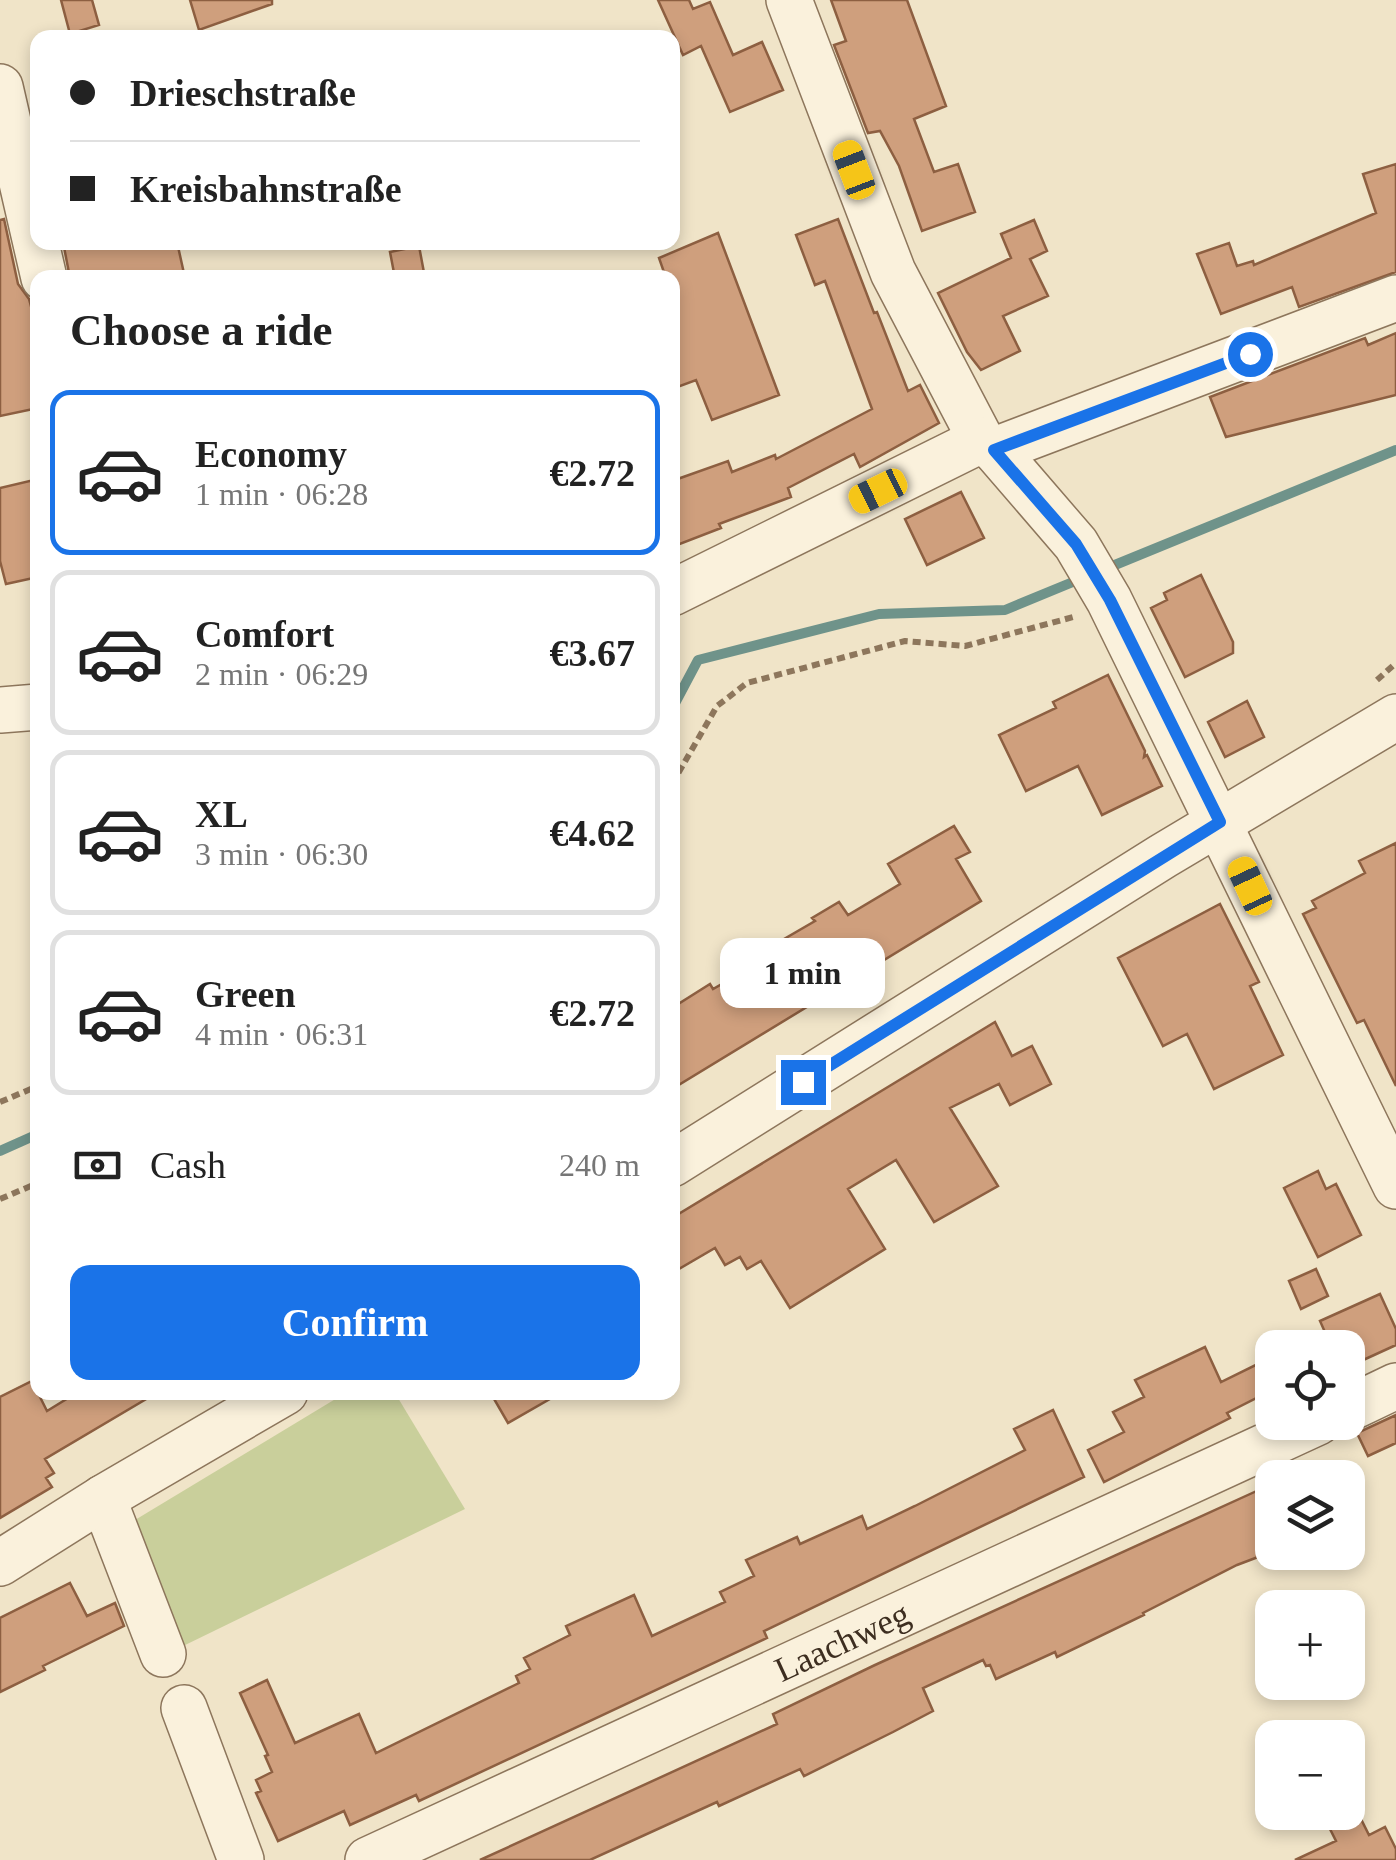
<!DOCTYPE html>
<meta charset="utf-8">
<style>
:root{--surface:#fff;--page:#f2f2f2;--text:#222;--muted:#767676;--line:#e0e0e0;--accent:#1a73e8}
body{margin:0;font-family:Georgia,serif;background:var(--page);color:var(--text);height:100vh;display:flex;flex-direction:column;font-size:38px;white-space:nowrap}
*{box-sizing:border-box;margin:0}
p{font-size:32px;color:var(--muted)}
.icon{flex:none;width:55px;height:55px;fill:none;stroke:currentColor;stroke-width:2;stroke-linecap:round;stroke-linejoin:round}
.map{position:relative;flex:1;overflow:hidden}
.panel{position:absolute;left:30px;top:270px;width:650px;height:1130px;display:flex;flex-direction:column;background:var(--surface);border-radius:20px;box-shadow:0 5px 15px #0003}
.panel>*{flex:none}
.top-card{position:absolute;left:30px;top:30px;width:650px;height:220px;border-radius:20px;box-shadow:0 5px 15px #0003;display:grid;align-content:center;height:220px;padding:0 40px;background:var(--surface)}
.controls{position:absolute;left:1255px;top:1330px;display:grid;gap:20px}
.controls a{display:grid;place-items:center;width:110px;height:110px;border-radius:20px;background:var(--surface);box-shadow:0 5px 15px #0003;font-size:50px}
.end{position:absolute;width:45px;height:45px;margin:-22px;border:12px solid #1a73e8;background:#fff;box-shadow:0 0 0 5px #fff}
.from{border-radius:50%}
.bubble{position:absolute;height:70px;border-radius:20px;background:var(--surface);box-shadow:0 5px 15px #0003;font-size:32px;font-weight:700;line-height:70px;text-align:center}
.car{position:absolute;width:30px;height:60px;margin:-30px -15px;border-radius:12px;box-shadow:0 0 8px 2px #0007;background:linear-gradient(#f5c518 24%,#345 0 40%,#f5c518 0 76%,#345 0 86%,#f5c518 0)}
.top-card b{display:flex;align-items:center;gap:35px;height:95px;font-size:38px}
.top-card b+b{border-top:2px solid var(--line)}
.top-card i{width:25px;height:25px;background:var(--text)}
ul{padding:0;list-style:none}
li{display:flex;align-items:center;gap:30px;height:165px;margin:0 20px 15px;padding:0 20px;border:5px solid var(--line);border-radius:20px}
li div{flex:1}
li b{display:block;font-size:38px}
li em{font-style:normal;font-weight:700}
li.active{border-color:var(--accent)}
li>.icon{width:90px;height:90px;stroke-width:1.5}
h2{padding:0 40px;font-size:45px;line-height:120px}
.pay{display:flex;align-items:center;gap:25px;height:110px;padding:0 40px;font-size:38px}
.pay p{margin-inline-start:auto}
.action{display:flex;gap:20px;margin-top:auto;padding:20px 40px}
.action a{flex:1;height:115px;border-radius:20px;background:var(--accent);color:#fff;font-size:40px;font-weight:700;line-height:115px;text-align:center}
.map>svg:first-child{display:block}
.green{fill:#c9cf9b}
.lines{fill:none;stroke-linecap:round;stroke-linejoin:round}
.stream{stroke:#6f938a;stroke-width:10}
.building{fill:#cf9f7d;stroke:#8d5f41;stroke-width:2.5}
.minor-casing{stroke:#8d765c;stroke-width:48}
.path{stroke:#8d765c;stroke-width:6;stroke-dasharray:8 5;stroke-linecap:butt}
.minor{stroke:#faf1dc;stroke-width:45}
.route{stroke:#1a73e8;stroke-width:12}
.labels{text-anchor:middle;dominant-baseline:central;stroke-width:8;stroke-linejoin:round;paint-order:stroke}
.street-label{font-size:35px;fill:#3d2e20;stroke:#f7eed8}
</style>
<div class="map">
<svg width="1396" height="1860" viewBox="0 0 1396 1860">
<rect width="100%" height="100%" fill="#f0e4c8"/>
<path class="green" d="M 347,1392 L 395,1393 L 465,1509 L 179,1648 L 135,1520 Z"/>
<g class="lines">
<path class="stream" d="M 1105,569 L 1396,450
M 672,709 L 698,660 L 879,614 L 1005,610 L 1085,577
M 0,1151 L 38,1134"/>
</g>
<path class="building" d="M 61,0 L 92,0 L 99,25 L 70,34 Z
M 190,0 L 272,0 L 272,4 L 199,30 Z
M 658,0 L 689,0 L 693,9 L 710,2 L 733,55 L 762,42 L 783,90 L 730,112 L 701,46 L 683,55 Z
M 831,0 L 907,0 L 946,106 L 914,119 L 934,172 L 958,164 L 975,212 L 922,231 L 899,166 L 880,131 L 868,133 L 834,45 L 846,41 Z
M 1396,164 L 1396,272 L 1299,307 L 1292,287 L 1221,314 L 1197,254 L 1229,243 L 1237,266 L 1253,261 L 1254,265 L 1376,213 L 1363,174 Z
M 4,219 L 18,284 L 29,299 L 38,332 L 38,408 L 0,416 L 0,220 Z
M 838,219 L 874,313 L 877,312 L 908,391 L 920,385 L 939,423 L 860,467 L 854,454 L 788,488 L 791,497 L 719,524 L 721,528 L 672,547 L 672,481 L 728,461 L 732,472 L 775,455 L 776,459 L 872,409 L 825,281 L 815,285 L 796,235 Z
M 1034,220 L 1047,251 L 1030,259 L 1048,296 L 1003,316 L 1020,351 L 981,370 L 967,352 L 938,293 L 1011,258 L 1001,234 Z
M 718,233 L 779,395 L 712,420 L 696,380 L 672,389 L 672,278 L 666,278 L 659,258 Z
M 63,242 L 177,242 L 185,278 L 70,278 Z
M 419,246 L 425,278 L 395,278 L 390,252 Z
M 1396,333 L 1396,395 L 1226,437 L 1210,397 L 1365,338 L 1368,345 Z
M 38,479 L 38,577 L 6,584 L 0,561 L 0,488 Z
M 961,492 L 984,538 L 927,565 L 905,519 Z
M 1201,575 L 1233,642 L 1233,653 L 1185,677 L 1151,608 L 1167,600 L 1164,593 Z
M 1108,675 L 1145,751 L 1144,757 L 1147,755 L 1162,786 L 1102,815 L 1078,766 L 1026,791 L 999,735 L 1056,708 L 1053,702 Z
M 1247,701 L 1264,737 L 1225,757 L 1208,722 Z
M 954,826 L 970,852 L 956,859 L 981,901 L 672,1089 L 672,1008 L 710,984 L 713,989 L 783,949 L 779,942 L 815,921 L 812,918 L 839,902 L 848,915 L 900,884 L 888,864 Z
M 1396,843 L 1396,1086 L 1364,1020 L 1357,1023 L 1303,914 L 1316,908 L 1312,901 L 1365,873 L 1359,861 Z
M 1220,904 L 1259,982 L 1250,986 L 1283,1055 L 1214,1089 L 1187,1034 L 1163,1046 L 1118,958 Z
M 995,1022 L 1012,1056 L 1032,1046 L 1051,1084 L 1010,1105 L 999,1084 L 950,1108 L 998,1186 L 934,1222 L 896,1160 L 848,1189 L 885,1249 L 790,1308 L 761,1261 L 747,1269 L 740,1257 L 725,1265 L 715,1248 L 672,1273 L 672,1218 Z
M 1318,1171 L 1326,1189 L 1336,1184 L 1361,1235 L 1318,1257 L 1284,1188 Z
M 1316,1269 L 1328,1296 L 1301,1309 L 1289,1281 Z
M 1380,1294 L 1396,1329 L 1396,1345 L 1348,1367 L 1348,1348 L 1332,1348 L 1320,1321 Z
M 1205,1347 L 1221,1382 L 1272,1357 L 1272,1390 L 1227,1413 L 1230,1418 L 1104,1482 L 1088,1450 L 1124,1432 L 1113,1412 L 1144,1397 L 1135,1380 Z
M 32,1381 L 47,1411 L 78,1392 L 158,1392 L 45,1459 L 54,1473 L 46,1478 L 52,1487 L 0,1518 L 0,1397 Z
M 490,1392 L 562,1392 L 508,1423 Z
M 1053,1410 L 1084,1477 L 764,1631 L 767,1638 L 419,1801 L 416,1795 L 350,1825 L 344,1811 L 278,1841 L 256,1793 L 261,1791 L 256,1780 L 272,1772 L 265,1756 L 268,1755 L 240,1693 L 267,1680 L 295,1743 L 359,1714 L 376,1753 L 519,1683 L 516,1676 L 530,1669 L 524,1658 L 570,1635 L 566,1626 L 634,1595 L 652,1636 L 725,1602 L 720,1592 L 754,1576 L 746,1560 L 797,1537 L 800,1544 L 862,1516 L 867,1529 L 915,1506 L 1025,1450 L 1014,1429 Z
M 1396,1415 L 1396,1443 L 1368,1456 L 1357,1433 Z
M 1272,1484 L 1272,1528 L 1257,1535 L 1266,1554 L 1237,1565 L 1143,1613 L 1144,1615 L 1057,1657 L 1055,1652 L 996,1679 L 990,1665 L 986,1666 L 983,1660 L 923,1688 L 933,1711 L 893,1732 L 804,1776 L 800,1769 L 719,1806 L 717,1802 L 590,1860 L 480,1860 L 777,1724 L 773,1714 L 875,1665 Z
M 70,1583 L 87,1616 L 115,1603 L 124,1626 L 43,1666 L 45,1670 L 0,1692 L 0,1618 Z
M 1356,1809 L 1369,1835 L 1385,1827 L 1396,1849 L 1396,1860 L 1295,1860 L 1336,1841 L 1327,1823 Z"/>
<g class="lines">
<g class="minor-casing">
<g id="minor">
<path d="M 789,0 L 893,272 L 981,440 L 995,450 L 1076,544 L 1109,600 L 1396,1186"/>
<path d="M 0,87 L 44,278"/>
<path d="M 995,450 L 1396,298"/>
<path d="M 672,593 L 981,440"/>
<path d="M 0,710 L 38,707"/>
<path d="M 672,1164 L 1163,856 L 1396,717"/>
<path d="M 1348,1409 L 1396,1386"/>
<path d="M 103,1498 L 163,1654"/>
<path d="M 0,1563 L 103,1498 L 285,1392"/>
<path d="M 184,1708 L 241,1860"/>
<path id="s1" d="M 368,1860 L 1318,1422"/>
</g>
</g>
<path class="path" d="M 1377,680 L 1396,663
M 672,784 L 717,706 L 747,683 L 905,641 L 965,646 L 1077,616
M 0,1102 L 38,1086
M 0,1199 L 38,1183"/>
<use href="#minor" class="minor"/>
</g>
<g class="lines">
<path class="route" d="M 803,1082 L 1220,822 L 1110,600 L 1076,544 L 994,450 L 1250,354"/>
</g>
<g class="labels">
<g class="street-label">
<text stroke="none"><textPath href="#s1" startOffset="522">Laachweg</textPath></text>
</g>
</g>
</svg>
<div class="controls">
<a><svg class="icon" aria-label="locate" viewBox="0 0 24 24"><circle cx="12" cy="12" r="6"/><path d="M12 2v4M12 18v4M2 12h4M18 12h4"/></svg></a>
<a><svg class="icon" aria-label="layers" viewBox="0 0 24 24"><path d="M12 4l9 5-9 5-9-5zM3 14l9 5 9-5"/></svg></a>
<a>+</a>
<a>−</a>
</div>
<i class="end from" style="left:1250px;top:354px"></i>
<i class="end" style="left:803px;top:1082px"></i>
<div class="bubble" style="left:720px;top:938px;width:165px">1 min</div>
<i class="car" style="left:854px;top:170px;rotate:339deg"></i>
<i class="car" style="left:878px;top:491px;rotate:244deg"></i>
<i class="car" style="left:1250px;top:886px;rotate:335deg"></i>
<div class="top-card">
<b><i class="from"></i>Drieschstraße</b>
<b><i></i>Kreisbahnstraße</b>
</div>
<section class="panel">
<h2>Choose a ride</h2>
<ul>
<li class="active"><svg class="icon" aria-label="car" viewBox="0 0 24 24"><path d="M5 17H2v-5l4-1 3-4h7l3 4 3 1v5h-3M9 17h6M6 11h13"/><circle cx="7" cy="17" r="2"/><circle cx="17" cy="17" r="2"/></svg><div><b>Economy</b><p>1 min · 06:28</p></div><em>€2.72</em></li>
<li><svg class="icon" aria-label="car" viewBox="0 0 24 24"><path d="M5 17H2v-5l4-1 3-4h7l3 4 3 1v5h-3M9 17h6M6 11h13"/><circle cx="7" cy="17" r="2"/><circle cx="17" cy="17" r="2"/></svg><div><b>Comfort</b><p>2 min · 06:29</p></div><em>€3.67</em></li>
<li><svg class="icon" aria-label="car" viewBox="0 0 24 24"><path d="M5 17H2v-5l4-1 3-4h7l3 4 3 1v5h-3M9 17h6M6 11h13"/><circle cx="7" cy="17" r="2"/><circle cx="17" cy="17" r="2"/></svg><div><b>XL</b><p>3 min · 06:30</p></div><em>€4.62</em></li>
<li><svg class="icon" aria-label="car" viewBox="0 0 24 24"><path d="M5 17H2v-5l4-1 3-4h7l3 4 3 1v5h-3M9 17h6M6 11h13"/><circle cx="7" cy="17" r="2"/><circle cx="17" cy="17" r="2"/></svg><div><b>Green</b><p>4 min · 06:31</p></div><em>€2.72</em></li>
</ul>
<div class="pay"><svg class="icon" aria-label="cash" viewBox="0 0 24 24"><path d="M3 7h18v10H3z"/><circle cx="12" cy="12" r="2"/></svg>Cash<p>240 m</p></div>
<div class="action"><a>Confirm</a></div>
</section>
</div>
